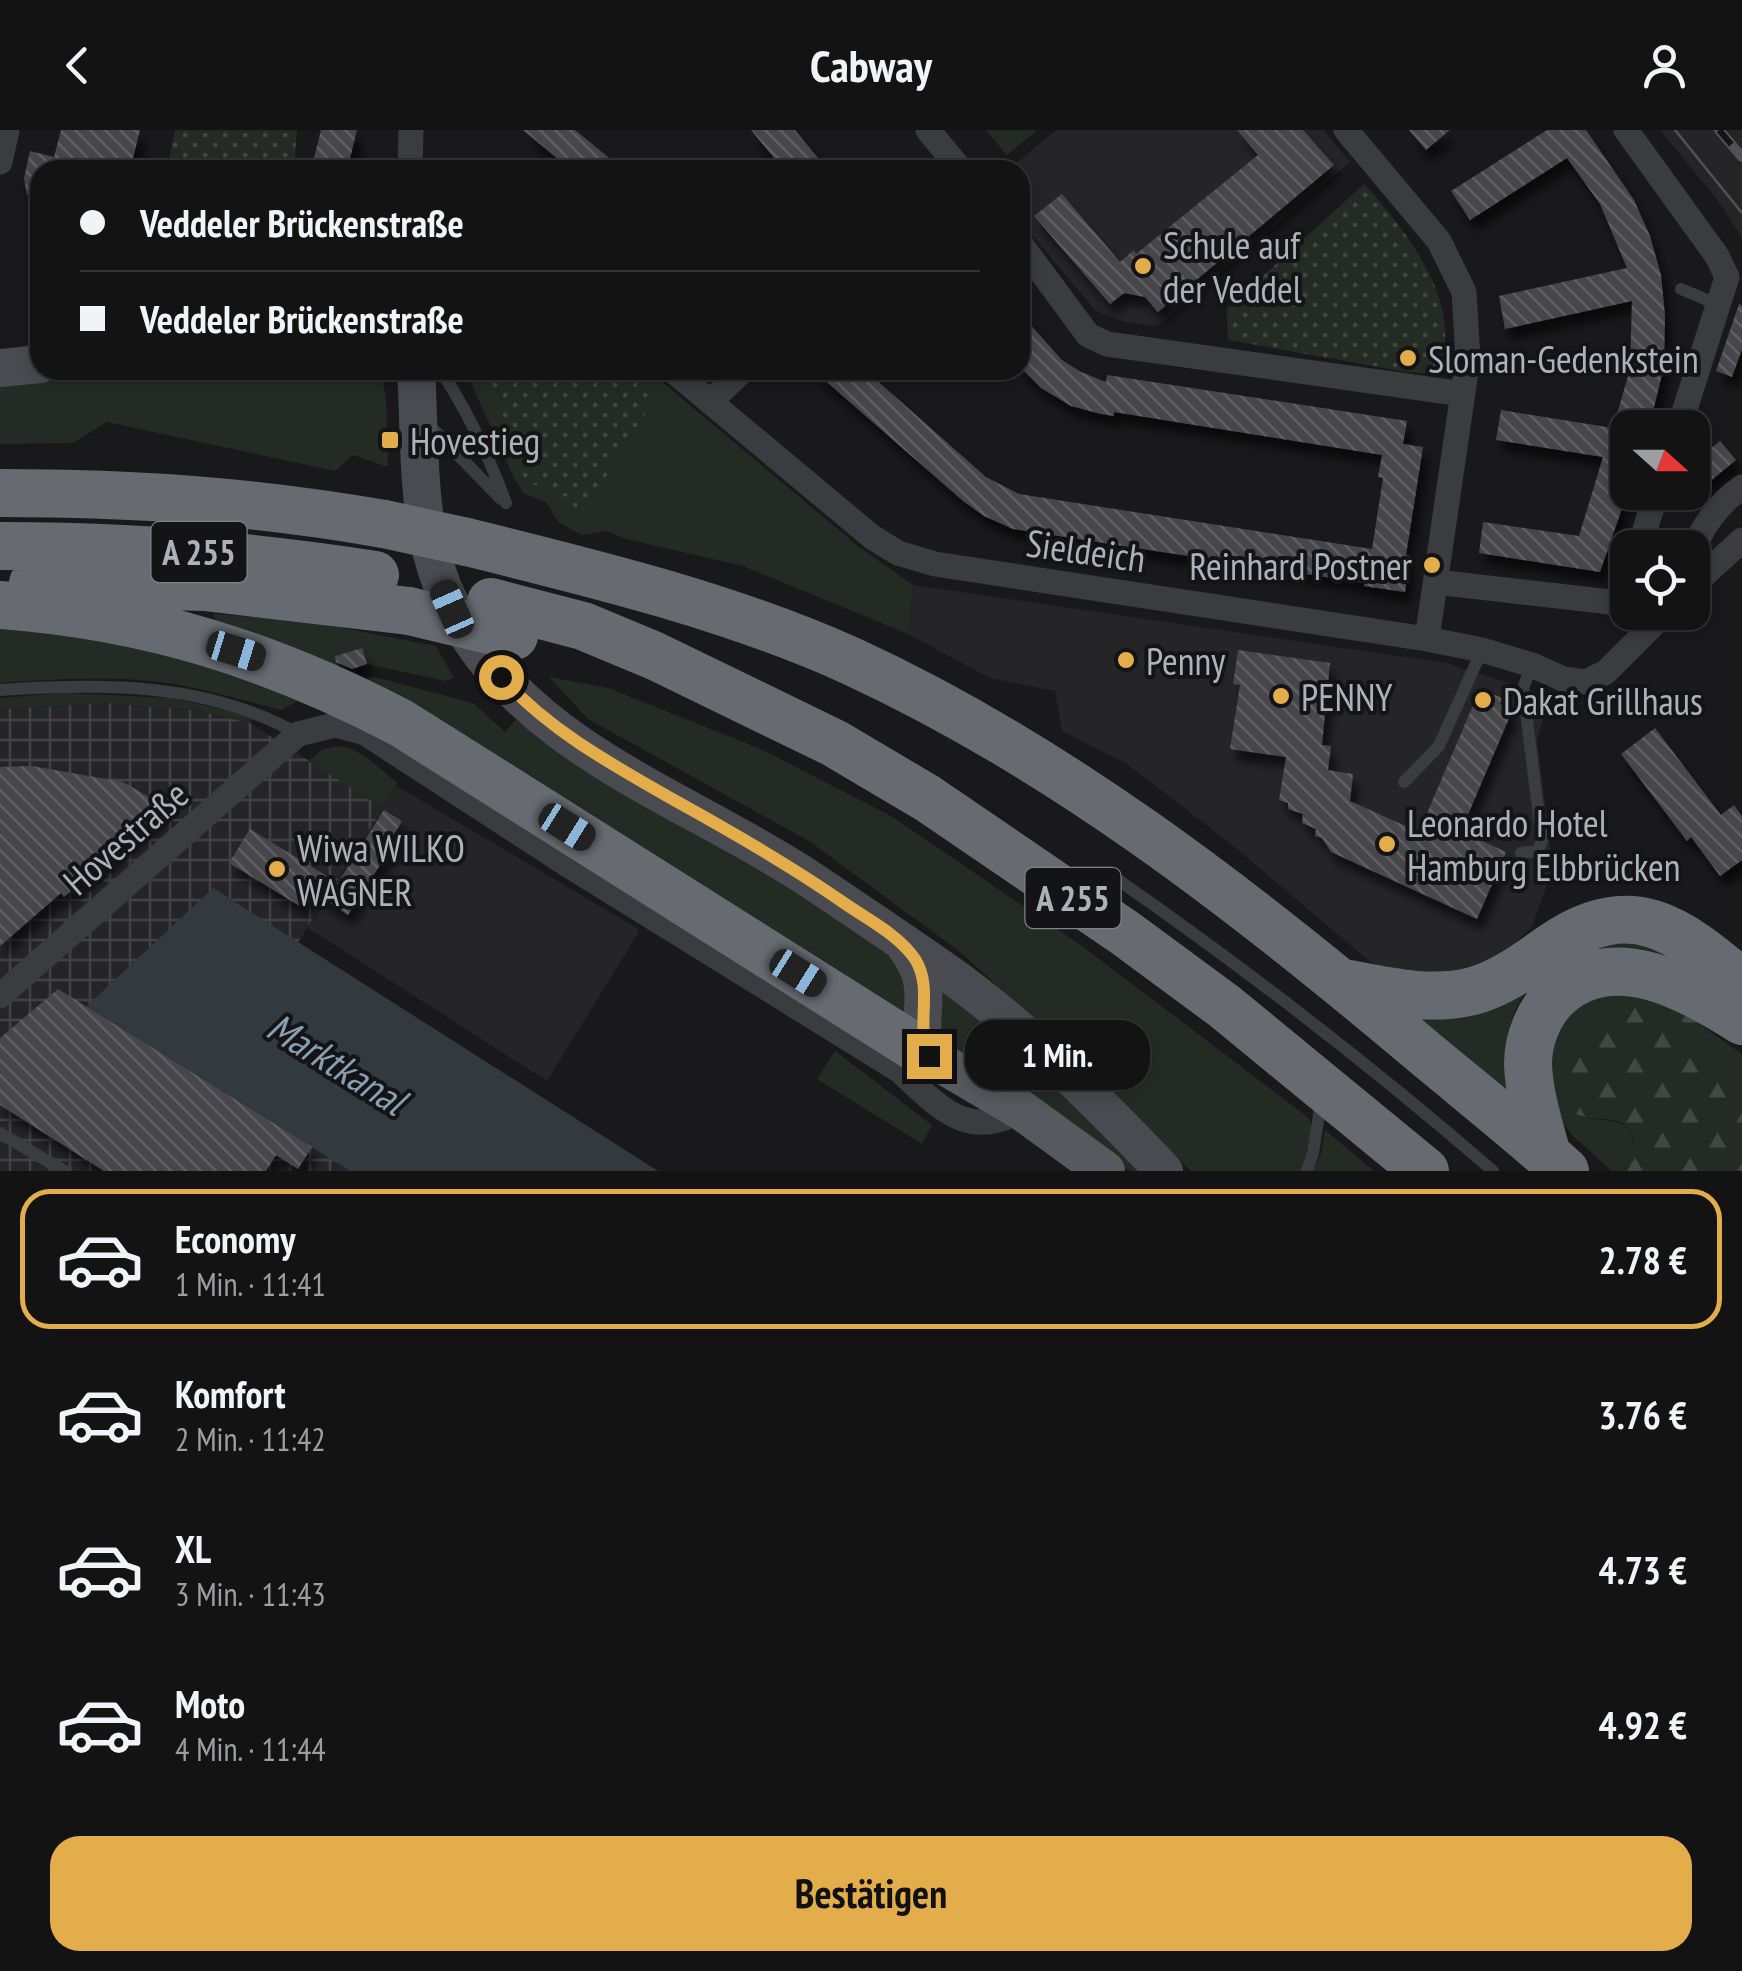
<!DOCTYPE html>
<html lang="de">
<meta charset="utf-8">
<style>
:root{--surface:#131314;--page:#202022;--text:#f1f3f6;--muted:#9d9ea0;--line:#323234;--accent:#e2ad4a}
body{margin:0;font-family:"PT Sans Narrow",sans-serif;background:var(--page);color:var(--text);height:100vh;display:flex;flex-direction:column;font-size:38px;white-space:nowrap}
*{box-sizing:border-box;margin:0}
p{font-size:32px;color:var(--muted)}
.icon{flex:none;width:55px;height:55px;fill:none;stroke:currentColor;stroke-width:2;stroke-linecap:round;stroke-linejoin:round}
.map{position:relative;height:1041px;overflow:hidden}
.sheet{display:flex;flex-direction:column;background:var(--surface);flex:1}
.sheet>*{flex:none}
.hud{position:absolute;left:30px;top:30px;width:1000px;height:220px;border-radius:30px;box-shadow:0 5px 15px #0003,0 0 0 2px var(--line);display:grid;align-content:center;height:220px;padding:0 50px;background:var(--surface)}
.needle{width:65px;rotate:111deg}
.fabs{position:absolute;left:1610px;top:280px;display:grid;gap:20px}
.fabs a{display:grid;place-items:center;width:100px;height:100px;border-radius:20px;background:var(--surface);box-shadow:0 5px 15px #0003,0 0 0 2px var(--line);font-size:50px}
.end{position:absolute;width:45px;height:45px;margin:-22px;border:12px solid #e2ad4a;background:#111;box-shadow:0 0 0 5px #111}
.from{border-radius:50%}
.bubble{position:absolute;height:70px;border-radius:30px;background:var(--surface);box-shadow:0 5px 15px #0003,0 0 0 2px var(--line);font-size:32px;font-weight:600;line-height:70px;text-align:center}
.car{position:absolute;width:30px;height:60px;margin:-30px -15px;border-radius:12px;box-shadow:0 0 8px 2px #0007;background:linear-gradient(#222 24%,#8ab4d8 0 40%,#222 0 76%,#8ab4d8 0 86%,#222 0)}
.hud b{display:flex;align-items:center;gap:35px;height:95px;font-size:38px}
.hud b+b{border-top:2px solid var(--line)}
.hud i{width:25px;height:25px;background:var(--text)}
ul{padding:18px 0 0;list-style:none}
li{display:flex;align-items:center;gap:30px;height:140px;margin:0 20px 15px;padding:0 30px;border:5px solid transparent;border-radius:30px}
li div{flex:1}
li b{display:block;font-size:38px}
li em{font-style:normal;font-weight:600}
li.on{border-color:var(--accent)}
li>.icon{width:90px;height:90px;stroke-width:1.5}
.button{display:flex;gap:20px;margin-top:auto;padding:20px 50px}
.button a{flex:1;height:115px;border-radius:30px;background:var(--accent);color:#111;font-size:40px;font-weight:600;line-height:115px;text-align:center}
header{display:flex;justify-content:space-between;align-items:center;height:130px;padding:0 50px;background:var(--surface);font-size:45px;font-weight:600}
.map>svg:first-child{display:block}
.built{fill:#252528}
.industrial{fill:url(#industrial-grid)}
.green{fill:#242b24}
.forest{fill:url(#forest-firs)}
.park{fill:url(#park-dots)}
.water{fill:#323a40}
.building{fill:url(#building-back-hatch);filter:url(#shadow)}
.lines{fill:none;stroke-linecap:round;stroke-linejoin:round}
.lane{stroke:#3b3c40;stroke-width:12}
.street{stroke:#3b3c40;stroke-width:25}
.secondary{stroke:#494b50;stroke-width:38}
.primary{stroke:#57595f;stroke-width:40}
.highway{stroke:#676a71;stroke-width:48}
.tram{stroke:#505257;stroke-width:2.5}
.rail-casing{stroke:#505257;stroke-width:10}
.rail{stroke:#141416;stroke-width:6;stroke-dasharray:19;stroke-linecap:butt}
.highway-bridge{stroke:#676a71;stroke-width:48}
.route{stroke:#e2ad4a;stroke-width:12}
.poi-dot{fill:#e2ad4a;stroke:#141416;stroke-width:4}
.labels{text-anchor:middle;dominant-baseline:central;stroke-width:8;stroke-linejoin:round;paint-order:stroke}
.shield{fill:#141416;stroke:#7f8289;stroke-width:2.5}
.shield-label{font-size:35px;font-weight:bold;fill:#adb1ba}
.poi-label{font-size:38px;fill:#adb1ba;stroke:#141416;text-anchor:start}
.street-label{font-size:38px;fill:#adb1ba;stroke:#141416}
.water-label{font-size:40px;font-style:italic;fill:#889eb1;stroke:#141416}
</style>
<header><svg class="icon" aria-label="back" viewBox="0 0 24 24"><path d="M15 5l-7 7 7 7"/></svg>Cabway<svg class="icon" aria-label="person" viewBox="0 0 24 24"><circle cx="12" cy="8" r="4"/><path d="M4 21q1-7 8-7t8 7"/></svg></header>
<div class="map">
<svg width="1742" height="1041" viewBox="0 0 1742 1041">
<defs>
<pattern id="industrial-grid" width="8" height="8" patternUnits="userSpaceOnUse" patternTransform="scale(2.5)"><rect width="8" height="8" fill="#252528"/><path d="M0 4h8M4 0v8" fill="none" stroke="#424245"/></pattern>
<pattern id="forest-firs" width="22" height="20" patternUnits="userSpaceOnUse" patternTransform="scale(2.5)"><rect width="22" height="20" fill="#242b24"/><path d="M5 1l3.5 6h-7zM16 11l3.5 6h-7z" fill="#414742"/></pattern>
<pattern id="park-dots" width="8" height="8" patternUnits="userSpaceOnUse" patternTransform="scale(2.5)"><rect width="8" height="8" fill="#242b24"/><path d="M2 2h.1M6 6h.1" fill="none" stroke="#414742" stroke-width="1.8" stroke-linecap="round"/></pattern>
<pattern id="building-back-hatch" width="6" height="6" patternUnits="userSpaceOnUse" patternTransform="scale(2.5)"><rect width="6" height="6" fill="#46474b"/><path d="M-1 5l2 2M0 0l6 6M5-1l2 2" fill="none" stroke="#5e5f63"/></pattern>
<filter id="shadow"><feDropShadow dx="6" dy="11" stdDeviation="5" flood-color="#0009"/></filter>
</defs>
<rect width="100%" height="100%" fill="#19191b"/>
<path class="built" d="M 1056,0 L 1323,0 L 1350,32 L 1158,196 L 1124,192 L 1096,181 L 1020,91 L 1020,40 L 1008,40 Z
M 1660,0 L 1742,0 L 1742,108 L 1719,72 Z
M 913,455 L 1446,533 L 1550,566 L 1537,610 L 1553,737 L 1532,797 L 1499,827 L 1465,844 L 1388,840 L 1369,831 L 1231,714 L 1127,634 L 1062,601 L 1055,561 L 990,548 L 908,504 Z
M 397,656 L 640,800 L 547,951 L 308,798 Z"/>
<path class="industrial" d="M 111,573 L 200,581 L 250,593 L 383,678 L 297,814 L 212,758 L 312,1017 L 350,1041 L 0,1041 L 0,579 Z"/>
<path class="green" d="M 986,0 L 1037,0 L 1007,25 Z
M 109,240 L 380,240 L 386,266 L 388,337 L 353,325 L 335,341 L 107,292 L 73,313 L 0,314 L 0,247 Z
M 465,240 L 648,240 L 859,417 L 913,455 L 908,504 L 743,436 L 626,409 L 607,401 L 582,405 L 558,392 L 546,372 L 523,363 L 514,348 Z
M 214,484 L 307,491 L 436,516 L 454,548 L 445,551 L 367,534 L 361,518 L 335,526 L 340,542 L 218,503 Z
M 0,499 L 121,509 L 306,566 L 281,580 C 246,571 210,560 174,554 C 116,545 58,549 0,553 Z
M 375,547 L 473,573 L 505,602 L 517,588 L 807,762 L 902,829 L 910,896 L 356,552 Z
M 549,547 L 608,558 L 763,620 L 891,686 L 1082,816 L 1309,988 L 1313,998 L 1302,1041 L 1191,1041 L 1076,927 L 959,821 L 809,711 L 588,589 Z
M 64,563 L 171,568 L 254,586 L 250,593 L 200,581 L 111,573 L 0,579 L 0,568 Z
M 338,616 C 364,619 378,639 398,653 L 383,678 L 308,631 L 323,619 Z
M 1627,809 L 1686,826 L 1530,855 C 1501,896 1505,923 1517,969 L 1405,878 Z
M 941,855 L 1153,1041 L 1130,1041 L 962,930 L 941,907 Z
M 1580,864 L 1667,867 L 1563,972 C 1569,978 1575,984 1584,987 C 1603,992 1639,987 1633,1017 C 1632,1025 1627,1033 1625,1041 L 1612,1041 L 1574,1007 L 1558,987 L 1542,922 Z
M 1709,901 L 1742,924 L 1742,955 L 1723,937 L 1708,930 L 1705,921 Z
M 835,921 L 932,995 L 922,1014 L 817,949 Z
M 1325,1000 L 1374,1041 L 1313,1041 L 1321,1024 Z"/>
<path class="forest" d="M 1641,872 C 1675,873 1684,879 1709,901 L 1705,921 L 1708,930 L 1723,937 L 1742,955 L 1742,1041 L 1625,1041 C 1628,1028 1641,1010 1629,998 C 1614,983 1586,994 1570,980 C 1546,959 1569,905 1590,890 C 1606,879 1623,876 1641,872 Z"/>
<path class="park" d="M 175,0 L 297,0 L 294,40 L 169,29 Z
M 1364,54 C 1401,95 1449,153 1445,213 C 1444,223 1440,234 1438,244 L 1407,242 L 1228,210 L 1227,179 Z
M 486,240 L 633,240 L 659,261 L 583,384 L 576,385 L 570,380 L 572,368 L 554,364 L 525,350 Z"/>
<path class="water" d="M 213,758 L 658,1041 L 350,1041 L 86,877 Z"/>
<path class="building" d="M 61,0 L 140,0 L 130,40 L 40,40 L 40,54 L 27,65 L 24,48 L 30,21 L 54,27 Z
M 321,0 L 357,0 L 347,40 L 311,40 Z
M 523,0 L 575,0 L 624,40 L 571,40 Z
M 751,0 L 795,0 L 828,40 L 784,40 Z
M 1237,0 L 1303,0 L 1334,35 L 1158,182 L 1145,167 L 1124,163 L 1110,174 L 1034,86 L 1062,64 L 1120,132 L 1134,120 L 1136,124 L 1258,25 Z
M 1409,0 L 1450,0 L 1426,20 Z
M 1547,0 L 1586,0 L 1634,70 L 1650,106 L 1661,145 L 1665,186 L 1664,236 L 1649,298 L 1628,298 L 1628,361 L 1600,442 L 1479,423 L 1483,392 L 1579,406 L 1603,327 L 1496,310 L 1501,280 L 1613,298 L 1630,239 L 1632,171 L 1505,199 L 1499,166 L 1627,138 L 1600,74 L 1567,28 L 1470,90 L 1451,61 Z
M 1739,174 L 1742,175 L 1742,219 L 1732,247 L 1716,241 Z
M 1020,183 L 1062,230 L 1081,242 L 1106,252 L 1107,245 L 1407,291 L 1403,314 L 1423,317 L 1406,425 L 1410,426 L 1405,462 L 1364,456 L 1364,453 L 1013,399 L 984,386 L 963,371 L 813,240 L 865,240 L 986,347 L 1019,364 L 1372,419 L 1383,348 L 1378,347 L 1382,325 L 1114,282 L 1114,286 L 1101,284 L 1071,276 L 1041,258 L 1020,237 Z
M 1720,311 L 1736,330 L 1692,366 L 1692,334 Z
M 362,518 L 367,534 L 352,539 L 336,532 L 335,526 Z
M 1238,520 L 1330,533 L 1322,615 L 1331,616 L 1328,640 L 1353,644 L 1350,671 L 1419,702 L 1480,559 L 1502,568 L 1500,574 L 1513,579 L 1461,701 L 1506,722 L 1477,789 L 1331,722 L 1322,708 L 1315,706 L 1316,699 L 1302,693 L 1303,684 L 1288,679 L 1288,673 L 1279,670 L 1286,627 L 1230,619 L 1240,555 L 1233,554 Z
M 1655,598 L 1721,685 L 1734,675 L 1742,686 L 1742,730 L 1720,746 L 1691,707 L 1687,711 L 1621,624 Z
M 32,636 L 123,652 L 168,678 L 64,767 L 61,763 L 0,816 L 0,637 Z
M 384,680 L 402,691 L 392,708 L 396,710 L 348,785 L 313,762 L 303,778 L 229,733 L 250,699 L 338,753 Z
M 58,859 L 312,1017 L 298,1039 L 276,1025 L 266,1041 L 104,1041 L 0,975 L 0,908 Z"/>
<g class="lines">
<path class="lane" d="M 1681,159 L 1719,175
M 440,240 C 468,281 489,327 506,373
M 428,294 L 501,369
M 0,560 C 102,553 207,552 298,604
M 1404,652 L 1439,616 L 1482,520
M 1521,723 L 1538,721 L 1542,711 L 1523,558 L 1532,535
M 1114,747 C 1246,839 1372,936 1493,1041
M 0,1003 L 64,1041
M 1307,1041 L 1313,1023 L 1321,972"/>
<path class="street" d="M 928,0 L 961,40
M 1346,0 L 1439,111 L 1464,162 L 1468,228 L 1427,509
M 1626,0 L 1717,126 L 1727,147 L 1679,298
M 0,32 L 7,0
M 410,40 L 411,0
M 1020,113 L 1088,205 L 1107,214 L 1463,264
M 672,240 L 872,407 L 898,423 L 935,434 L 1427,509 L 1482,520 L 1532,535 L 1563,549 L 1586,552 L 1606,542 L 1666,482
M 710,272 L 743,240
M 1639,418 L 1657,362
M 1692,425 C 1700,398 1719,373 1742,357
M 1436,452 L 1610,472 L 1618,468 L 1628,452
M 1692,456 L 1742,410
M 0,866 L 298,604 L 335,595 L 365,603 L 568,735 L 900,941 C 938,976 968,1012 1021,980"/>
<path class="secondary" d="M 0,238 L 40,234
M 416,240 C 421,320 414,404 452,477 C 522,617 685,667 808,748 C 856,780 905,813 952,846 C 1027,900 1100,974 1164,1041
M 905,816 C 941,863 910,885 929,926"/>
<path class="primary" d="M 929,926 L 1021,980 L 1105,1041"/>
<path class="highway" d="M 0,363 C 134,363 251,371 384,394
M 467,412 C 596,444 729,476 851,531 C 1055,625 1237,765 1408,909 C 1460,953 1514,995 1565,1041
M 0,416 C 126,416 250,425 375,445
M 33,453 L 205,457 L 409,481
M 491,472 L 583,496 L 655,526 L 834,613 L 927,668 L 1125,803 L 1224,876 L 1425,1041
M 0,475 C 148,486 271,525 401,593 L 929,926
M 1344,853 C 1386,861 1430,872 1473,861 C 1502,853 1529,833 1553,816 C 1631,762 1679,799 1742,853
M 1547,1025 C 1539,995 1529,965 1528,934 C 1528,909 1539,881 1558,864 C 1614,815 1688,857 1742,891"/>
<path class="tram" d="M 1675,0 L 1742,83"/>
<g class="rail-casing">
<path id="rail" d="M 1719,0 L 1742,27"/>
</g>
<use href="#rail" class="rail"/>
<path class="highway-bridge" d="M 384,394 L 467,412
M 409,481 L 514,506"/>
</g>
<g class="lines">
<path class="route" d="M 501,547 C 550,601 611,634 674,670 C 732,702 790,735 844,773 C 867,789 899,805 915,829 C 934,859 915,895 929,926"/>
</g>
<g class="poi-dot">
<circle cx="1143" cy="136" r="10"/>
<circle cx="1408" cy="228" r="10"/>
<rect x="380" y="300" width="20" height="20" rx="5"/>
<circle cx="1432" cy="435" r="10"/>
<circle cx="1126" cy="530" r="10"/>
<circle cx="1281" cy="566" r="10"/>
<circle cx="1483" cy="570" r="10"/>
<circle cx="1387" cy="714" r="10"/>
<circle cx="277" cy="739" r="10"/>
</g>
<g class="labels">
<g class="shield">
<rect x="151.5" y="392" width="95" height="60" rx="8"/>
<rect x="1025.5" y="738" width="95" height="60" rx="8"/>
</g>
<g class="shield-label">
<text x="199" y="422">A 255</text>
<text x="1073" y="768">A 255</text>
</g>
<g class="poi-label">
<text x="1163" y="114">Schule auf<tspan x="1163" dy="44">der Veddel</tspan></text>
<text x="1428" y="228">Sloman-Gedenkstein</text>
<text x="410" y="310">Hovestieg</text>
<text x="1412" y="435" text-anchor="end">Reinhard Postner</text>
<text x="1146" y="530">Penny</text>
<text x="1301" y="566">PENNY</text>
<text x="1503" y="570">Dakat Grillhaus</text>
<text x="1407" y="692">Leonardo Hotel<tspan x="1407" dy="44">Hamburg Elbbrücken</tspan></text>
<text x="297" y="717">Wiwa WILKO<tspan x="297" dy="44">WAGNER</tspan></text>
</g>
<g class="street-label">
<text transform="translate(1086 420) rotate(8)">Sieldeich</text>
<text transform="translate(125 707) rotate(-41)">Hovestraße</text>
</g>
<g class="water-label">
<text transform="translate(337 933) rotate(32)">Marktkanal</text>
</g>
</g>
</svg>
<div class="fabs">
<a><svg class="needle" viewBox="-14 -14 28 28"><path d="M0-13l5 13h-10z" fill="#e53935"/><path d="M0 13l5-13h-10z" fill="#9d9ea0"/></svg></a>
<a><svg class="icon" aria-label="locate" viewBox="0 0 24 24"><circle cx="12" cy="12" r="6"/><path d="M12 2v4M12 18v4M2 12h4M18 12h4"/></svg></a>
</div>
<i class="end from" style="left:501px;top:547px"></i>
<i class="end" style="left:929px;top:926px"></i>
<div class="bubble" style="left:965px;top:890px;width:185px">1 Min.</div>
<i class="car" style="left:452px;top:479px;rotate:336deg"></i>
<i class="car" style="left:236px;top:521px;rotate:107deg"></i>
<i class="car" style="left:567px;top:697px;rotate:122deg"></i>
<i class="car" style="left:798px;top:843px;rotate:122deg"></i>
<div class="hud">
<b><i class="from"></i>Veddeler Brückenstraße</b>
<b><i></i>Veddeler Brückenstraße</b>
</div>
</div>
<section class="sheet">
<ul>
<li class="on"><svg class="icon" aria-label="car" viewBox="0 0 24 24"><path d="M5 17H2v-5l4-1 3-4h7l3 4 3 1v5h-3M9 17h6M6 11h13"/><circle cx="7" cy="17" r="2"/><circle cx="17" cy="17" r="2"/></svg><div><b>Economy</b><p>1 Min. · 11:41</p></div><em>2.78 €</em></li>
<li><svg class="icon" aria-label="car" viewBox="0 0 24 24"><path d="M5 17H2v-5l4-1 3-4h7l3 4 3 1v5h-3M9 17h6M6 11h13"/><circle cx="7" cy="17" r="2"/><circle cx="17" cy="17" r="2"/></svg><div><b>Komfort</b><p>2 Min. · 11:42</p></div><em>3.76 €</em></li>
<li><svg class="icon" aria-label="car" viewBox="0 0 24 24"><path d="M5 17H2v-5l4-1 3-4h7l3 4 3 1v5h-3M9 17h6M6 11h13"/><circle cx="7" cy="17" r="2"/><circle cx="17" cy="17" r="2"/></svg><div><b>XL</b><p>3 Min. · 11:43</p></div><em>4.73 €</em></li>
<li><svg class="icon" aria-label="car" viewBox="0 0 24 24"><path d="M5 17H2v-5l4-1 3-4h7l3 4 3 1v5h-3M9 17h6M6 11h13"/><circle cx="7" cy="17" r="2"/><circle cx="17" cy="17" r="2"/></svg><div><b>Moto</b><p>4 Min. · 11:44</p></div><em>4.92 €</em></li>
</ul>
<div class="button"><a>Bestätigen</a></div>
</section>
